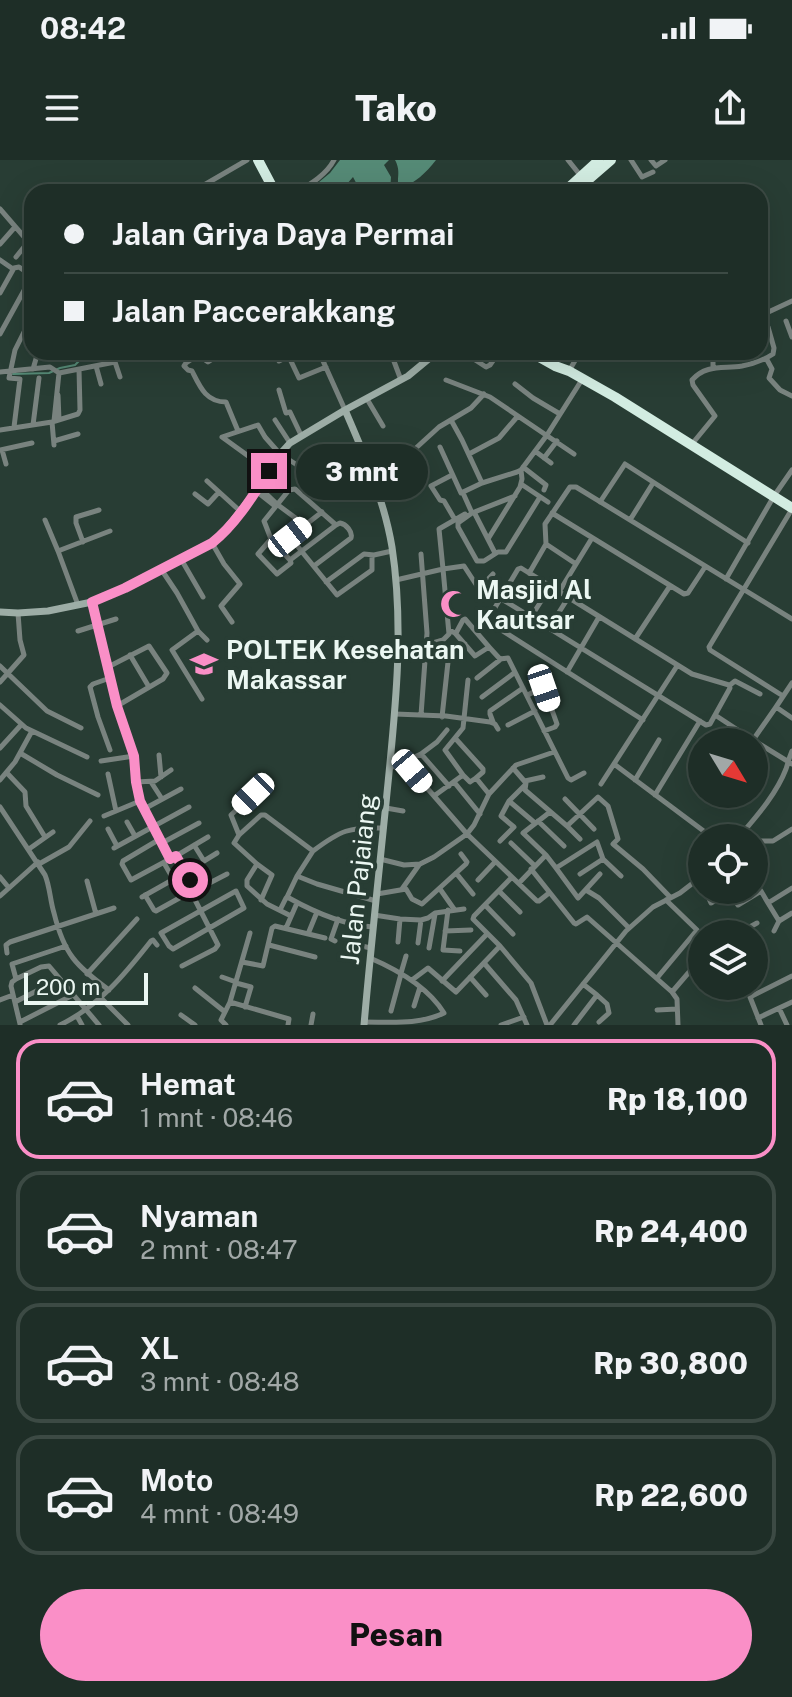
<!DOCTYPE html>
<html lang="id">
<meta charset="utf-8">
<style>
:root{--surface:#1e2e27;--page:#2b3a33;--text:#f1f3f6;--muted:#a1a8a7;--line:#3c4a44;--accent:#fa8fc7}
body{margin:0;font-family:"Public Sans",sans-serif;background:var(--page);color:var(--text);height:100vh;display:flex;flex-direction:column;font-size:30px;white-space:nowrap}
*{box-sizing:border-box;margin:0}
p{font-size:26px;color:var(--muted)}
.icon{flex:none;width:44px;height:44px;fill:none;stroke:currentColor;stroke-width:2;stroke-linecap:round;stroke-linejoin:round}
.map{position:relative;height:865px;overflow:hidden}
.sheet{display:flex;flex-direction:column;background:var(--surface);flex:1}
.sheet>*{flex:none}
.banner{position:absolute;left:24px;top:24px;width:744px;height:176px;border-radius:24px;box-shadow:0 8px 32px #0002,0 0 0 2px var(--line);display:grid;align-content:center;height:176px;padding:0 40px;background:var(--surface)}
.needle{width:52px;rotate:128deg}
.controls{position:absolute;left:688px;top:568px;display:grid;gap:16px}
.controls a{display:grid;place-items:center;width:80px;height:80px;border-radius:50%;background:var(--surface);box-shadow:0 8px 32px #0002,0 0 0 2px var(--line);font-size:40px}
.scale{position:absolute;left:24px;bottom:20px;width:124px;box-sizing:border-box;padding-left:8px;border:4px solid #ebf7f2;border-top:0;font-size:22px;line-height:28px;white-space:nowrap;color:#ebf7f2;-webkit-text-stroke:6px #283d34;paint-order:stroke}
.end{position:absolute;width:36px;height:36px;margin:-18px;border:10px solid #fa8fc7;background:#111;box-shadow:0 0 0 4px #111}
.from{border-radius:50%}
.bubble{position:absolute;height:56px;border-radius:28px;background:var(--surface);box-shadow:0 8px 32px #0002,0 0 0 2px var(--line);font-size:26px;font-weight:800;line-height:56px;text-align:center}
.car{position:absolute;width:24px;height:48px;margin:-24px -12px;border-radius:10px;box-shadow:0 0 6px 2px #0007;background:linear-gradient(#fff 24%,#345 0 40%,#fff 0 76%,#345 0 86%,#fff 0)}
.banner b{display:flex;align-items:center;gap:28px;height:76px;font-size:30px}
.banner b+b{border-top:2px solid var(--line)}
.banner i{width:20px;height:20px;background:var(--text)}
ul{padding:14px 0 0;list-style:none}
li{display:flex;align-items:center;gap:24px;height:120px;margin:0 16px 12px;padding:0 24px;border:4px solid var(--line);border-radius:24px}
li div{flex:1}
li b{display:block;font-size:30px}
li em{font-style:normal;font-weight:800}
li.selected{border-color:var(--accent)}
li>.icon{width:72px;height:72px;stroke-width:1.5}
.primary-button{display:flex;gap:16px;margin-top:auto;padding:16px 40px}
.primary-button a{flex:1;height:92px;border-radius:48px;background:var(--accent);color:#111;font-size:32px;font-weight:800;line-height:92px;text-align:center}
.status{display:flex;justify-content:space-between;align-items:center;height:56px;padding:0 40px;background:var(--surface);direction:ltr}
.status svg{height:22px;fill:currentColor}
header{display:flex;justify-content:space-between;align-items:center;height:104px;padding:0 40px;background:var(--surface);font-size:36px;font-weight:800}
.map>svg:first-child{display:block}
.water{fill:#558a76}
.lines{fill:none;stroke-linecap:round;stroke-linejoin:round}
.stream{stroke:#558a76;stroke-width:2}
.street{stroke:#79837f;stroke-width:5}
.secondary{stroke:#9dada6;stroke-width:7}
.highway{stroke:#d2ece1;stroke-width:10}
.route{stroke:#fa8fc7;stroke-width:10}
.labels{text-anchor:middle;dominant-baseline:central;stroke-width:8;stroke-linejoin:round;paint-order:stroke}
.poi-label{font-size:26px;font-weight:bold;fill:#ebf7f2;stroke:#283d34;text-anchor:start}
.street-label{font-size:26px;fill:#ebf7f2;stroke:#283d34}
</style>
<div class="status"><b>08:42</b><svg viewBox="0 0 49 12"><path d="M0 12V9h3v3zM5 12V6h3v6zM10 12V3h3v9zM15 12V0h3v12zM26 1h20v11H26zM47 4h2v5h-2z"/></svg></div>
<header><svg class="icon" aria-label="menu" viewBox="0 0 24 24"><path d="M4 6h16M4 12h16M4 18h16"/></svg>Tako<svg class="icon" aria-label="share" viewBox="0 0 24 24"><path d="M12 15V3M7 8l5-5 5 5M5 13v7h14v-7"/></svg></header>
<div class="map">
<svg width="792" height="865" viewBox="0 0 792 865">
<rect width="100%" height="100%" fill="#283d34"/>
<path class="water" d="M 340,0 L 389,0 L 384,5 L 391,17 L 390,32 L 361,32 L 353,17 L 340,32 L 307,32 L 330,13 Z
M 395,0 L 436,0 C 426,13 415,23 400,29 C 395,19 402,13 395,0 Z"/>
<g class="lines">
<path class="stream" d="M 13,214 L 49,213 L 60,208 L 75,205 L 81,199 L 83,192"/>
<path class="street" d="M 568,0 L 580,15
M 631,0 L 642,17 L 653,12
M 651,0 L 656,6 L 665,0
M 484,29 L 486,32
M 516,29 L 517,32
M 192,32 L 247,0
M 297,32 C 311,24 327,14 334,0
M 0,49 L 32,86
M 0,84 L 15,67
M 16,97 L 28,82
M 0,100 L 13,109
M 0,133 L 14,108 L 19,107 L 32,116
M 760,156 L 792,141
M 786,161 L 792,177
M 0,174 L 32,116
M 223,192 L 208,202 L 198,195 L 186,203 L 184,206 L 188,210 L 192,211 C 200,227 206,242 226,242 L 238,271
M 319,192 L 345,250
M 344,192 L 347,195
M 386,192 L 392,196 L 401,220
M 463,192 L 486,207 L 490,205 L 499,192
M 112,193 L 115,202
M 275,195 L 279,201 L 297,192
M 289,197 L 299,218 L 326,207
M 766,198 L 772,209 L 769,218 L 780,230 L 792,236
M 324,201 L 336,192
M 96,206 L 101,224
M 713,208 L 713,194
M 33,209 L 38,192
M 569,211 L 580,192
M 0,212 L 50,207 L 59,213 L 115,202 L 120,217
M 9,218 L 15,190 L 32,156
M 9,218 L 20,219 L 14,267
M 446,220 L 490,237 L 574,294
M 515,224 L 533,238 L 560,254
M 279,230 L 285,250 L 286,253 L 290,252 L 301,275
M 58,235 L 59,260
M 367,239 L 383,266
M 275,260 L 290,283
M 451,260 L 462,280 L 482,323
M 54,261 L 59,213
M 52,262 L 54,285
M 33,265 L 39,218
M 0,270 L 52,262 L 78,254 L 80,250 L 79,209
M 54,281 L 78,274
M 692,284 L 715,256 L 693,225 L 692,220 C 706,204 723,209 742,206 C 753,204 764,200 773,194 L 774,188 L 768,167 L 760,169
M 440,287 L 461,333 L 482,323 L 517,312 L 521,310 L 547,275 L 583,218
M 0,290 L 32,283
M 2,290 L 6,304
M 535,291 L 551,303
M 469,294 L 499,278 L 517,257
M 544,298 L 557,281
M 523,307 L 546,325 L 544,330
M 269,311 L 222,277 L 258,265 L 265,277 L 280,294 L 308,312 L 325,313 L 343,338
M 452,315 L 431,326 L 440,340 L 444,341 L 454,358
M 374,319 L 405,298 L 439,267 L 471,248 L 484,234
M 207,321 L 240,351
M 521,324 L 548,342
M 259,327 L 278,345
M 256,331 L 275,346
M 463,333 L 472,353
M 195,334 L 208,344 L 219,332
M 515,336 L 472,353 L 458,363 L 458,367 L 477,401 L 484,401 L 498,392 L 506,392 L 540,337
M 600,342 L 625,304 L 748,383
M 278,345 L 305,365
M 474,352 L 495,393
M 552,353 L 684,434 L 688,433 L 705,407
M 45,360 L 58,391 L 78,445
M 630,360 L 653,323
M 290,377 L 337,435 L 372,410 L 372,395
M 271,379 L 258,394 L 277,414 L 291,403 L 290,400 L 336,365 L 340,363 C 346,364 353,372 351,378 L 314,406
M 488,379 L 520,327 L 522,319 L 521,310
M 83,382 L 76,363 L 76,357 L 99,350
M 212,383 L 224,404 L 240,424 L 221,446 L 232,462
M 546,384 L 576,404
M 277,387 L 322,352
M 58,391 L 110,371
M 181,399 L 203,437
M 290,400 L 271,379 L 264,361 L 289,330 L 295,329 L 336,365
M 161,409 L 177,433 L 198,471 L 172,490 L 202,539
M 529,413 L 692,514 L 729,525 L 730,528 L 715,555
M 726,419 L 774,336 L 792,310
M 396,420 L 443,409 L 439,369 L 465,354
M 326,422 L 364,394 L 374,395 L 392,391
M 559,432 L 592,378
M 500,438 L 706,565 L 710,564 L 715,555 L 753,580
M 92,442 L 117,546 L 134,596 L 136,622 L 140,641 L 170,699 L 176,696 L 196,730 L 191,732
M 531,457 L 550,427
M 549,468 L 568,438
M 449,470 L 455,473 L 475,496 L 489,487 L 500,499 L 508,498 L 568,618 L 571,620 L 584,613
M 78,471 L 116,459
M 198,471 L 207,480
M 456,473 L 463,460 L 465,459 L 489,487
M 635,479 L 670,426
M 426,485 L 443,480 L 449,474 L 443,409 L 464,406 L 479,429 L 493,414
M 399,487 L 426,489
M 130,495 L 149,527
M 0,506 L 47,551 L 81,568
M 108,507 L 149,486 L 167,513 L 163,519 L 117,546
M 567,512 L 599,457
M 477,518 L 501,499
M 0,522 L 24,495 L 20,480 L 18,453
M 792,523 L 776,547 L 792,558
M 730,525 L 735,521 L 760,534
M 528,535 L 542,527 L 544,528 L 557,564 L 555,567 L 544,571
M 783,536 L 710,490 L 709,487 L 792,349
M 482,537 L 514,513
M 0,545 L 26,568 L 87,597
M 776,547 L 753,580 L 792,604
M 395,554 L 446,556 L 490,562 L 495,564 L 498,569
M 421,555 L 427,473 L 421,394
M 442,557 L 448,502 L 451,496 L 465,484
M 643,560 L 487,461 L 518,409 L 521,408 L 529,413 L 531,410 L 546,384 L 545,364 L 570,327 L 576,327 L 792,459
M 493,562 L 490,554 L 490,551 L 523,528
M 508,565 L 535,551
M 455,578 L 483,609 L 483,612 L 476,618 L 489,634
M 0,588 L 21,565
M 110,590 L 98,557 L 90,527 L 93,524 L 110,518
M 20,593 L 57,615 L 98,635
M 421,594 L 437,582 L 447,570
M 159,595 L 161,617
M 101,601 L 134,596
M 614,604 L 713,678
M 390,608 L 421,594 L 449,626
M 513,608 L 526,623 L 525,630 L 567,666 L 598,637 L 608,646 L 618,679 L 613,684 L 643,709 L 670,737
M 412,611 L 434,636 L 463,615 L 445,590 L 463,568 L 468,520
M 7,613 L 25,632 L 26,646 L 45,677
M 108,614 L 116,651
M 463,615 L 470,622 L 476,618
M 0,620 L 15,602 L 32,571
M 635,620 L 659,580
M 525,621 L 543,617
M 136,622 L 155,621 L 171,610
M 151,622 L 162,639
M 454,622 L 480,654
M 601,624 L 677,506
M 525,625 L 509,641 L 535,663
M 655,635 L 700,561
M 434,636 L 467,674 L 537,741 L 539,741 L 549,733
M 565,639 L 594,669
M 0,647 L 45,715 C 50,727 50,740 54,753 C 64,794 76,806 109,830
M 386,648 L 403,651
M 144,649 L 181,629
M 104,656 L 140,641
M 538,661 L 564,686
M 127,662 L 135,676
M 567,666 L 580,679
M 108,669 L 117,686
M 239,675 L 231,655 L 253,634
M 738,678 C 755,658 776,635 786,609 C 788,603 789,598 792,591
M 160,679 L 123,701 L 122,704 L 131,720 L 170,699
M 500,681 L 514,667 L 501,656 L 509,641
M 754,681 L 773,681 L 792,669
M 162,683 L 199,663
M 511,683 L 535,706
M 194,685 L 204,701 L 217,693
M 114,688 L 189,647
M 29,689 L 53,672
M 546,695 L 523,673 L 550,652
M 176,696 L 208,677
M 380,699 L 404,705 L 420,704 L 434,697 L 467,674 L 474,665 L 489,634 L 516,605 L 554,592
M 603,699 L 621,716
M 164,703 L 183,736 L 191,732
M 39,704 L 69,687 L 90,661
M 257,704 L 247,720 L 247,726 L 267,744 L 291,756
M 556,708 L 578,738 L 600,714
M 531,709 L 574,763 L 576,764 L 587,757 L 672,832 L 677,839 L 678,865
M 456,713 L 473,734
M 297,716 L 313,691
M 0,717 L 9,728 L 38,702
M 512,717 L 474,756 L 473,759 L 500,786 L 531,823 L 547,865
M 478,720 L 495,702
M 87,721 L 96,754
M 519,723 L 546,695 L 556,708 L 597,682 L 603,699 L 580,714
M 402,729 L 419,705
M 440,729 L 454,749
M 196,730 L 227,714
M 586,730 L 599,738 L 629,768
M 705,730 L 711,743 L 729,732 L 738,745 L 761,731 L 768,743
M 236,731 L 244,748 L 173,789 L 169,786 L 161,773 Z
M 499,731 L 520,752
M 377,734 L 406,729 L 412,739 L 422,744 L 466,704 L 467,702 L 461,694
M 145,735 L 154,750 L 156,751 L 183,736
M 0,736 L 9,728
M 142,737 L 174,719
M 287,737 L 297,716 L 317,724 L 376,741
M 261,740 L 272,715 L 257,704 L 234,683 L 239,675 L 261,655 L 265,655 L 313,691 C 341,670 349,667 384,668
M 485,745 L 513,774
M 280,750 L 286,738 L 289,738 C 314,752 344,765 373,767
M 448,750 L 443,790 L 460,791
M 374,755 L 400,759 L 421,760 L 428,758 L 435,753 L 464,749
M 779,761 L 768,743 L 792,728
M 286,768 L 297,743
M 445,771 L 471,770
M 774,771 L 779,761 L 792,753
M 308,774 L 317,752
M 737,774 L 757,763
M 335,781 L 331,779 L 338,759
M 398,782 L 400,759
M 347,783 L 371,788
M 418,783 L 421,760
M 269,785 L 315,797
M 66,786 L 12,804 L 16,819 L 41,807 L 49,806 L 99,865
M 429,788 L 435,754
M 7,793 L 6,785 L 10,782 L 114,748
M 242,802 L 263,806 L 272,768 L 275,766 L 325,778
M 484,803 L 516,840 L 527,865
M 182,806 L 215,789 L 218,785 L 191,732
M 401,813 L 406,796
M 87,814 L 137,759
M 222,817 L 236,822
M 470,817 L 486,835
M 657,818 L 697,770 L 666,740
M 16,819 L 12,822 L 11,826 L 20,864
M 412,820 L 428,808 L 456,832 L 500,786
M 442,821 L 487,774
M 236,823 L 251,827 L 245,847
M 195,828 L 225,852
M 672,832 L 702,797
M 597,835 L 607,844 L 609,853 L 599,862
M 101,838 L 128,865
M 0,840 L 13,835
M 15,842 L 60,819
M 230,842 L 289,859 L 288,865
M 414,846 L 420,827
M 779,848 L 787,865
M 657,850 L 677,849
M 391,851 L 401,814
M 181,855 L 195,865
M 77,856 L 82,865
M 758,858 L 792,842
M 20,862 L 73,835
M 364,862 C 392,862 419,865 444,853 C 428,827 398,810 370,798
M 60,865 C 99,846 125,814 151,781 L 153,780 L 157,785
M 226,865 L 221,860 L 230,842 L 250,773
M 311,865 L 313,854
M 501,865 L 524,857
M 550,865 L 626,771 L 653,747 L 680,733 L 702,716
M 574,865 L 597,835 L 583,824
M 761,865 L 750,837 L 792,816"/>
<path class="secondary" d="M 345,250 C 364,294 384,339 392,387 C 404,466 396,544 388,623 C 380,704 371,784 364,865
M 0,452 L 18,453 L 48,451 L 92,442 L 125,428 L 212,383 L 223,373 L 256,331 L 280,294 L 290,283 L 345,250 L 408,216 L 437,192"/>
<path class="highway" d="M 258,0 L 275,32
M 564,32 L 598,1
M 574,32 L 611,0
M 530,192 L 555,206 L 569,211 L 615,237 L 792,348"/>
</g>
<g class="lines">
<path class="route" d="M 190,720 L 176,696 L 170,699 L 140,641 L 136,622 L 134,596 L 117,546 L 92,442 L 125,428 L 212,383 C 235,365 253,336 269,311"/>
</g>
<defs>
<g id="mosque-bare" transform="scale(2.16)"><path d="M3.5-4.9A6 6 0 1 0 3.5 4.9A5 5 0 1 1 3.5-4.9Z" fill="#fa8fc7" stroke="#283d34" stroke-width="2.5" paint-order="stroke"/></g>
<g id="university-bare" transform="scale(2.16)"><path d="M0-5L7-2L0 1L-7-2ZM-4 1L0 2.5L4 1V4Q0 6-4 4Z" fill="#fa8fc7" stroke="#283d34" stroke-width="2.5" paint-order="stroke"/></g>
</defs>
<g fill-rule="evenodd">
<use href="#mosque-bare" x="454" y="444"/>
<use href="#university-bare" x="204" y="504"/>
</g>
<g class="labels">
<g class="poi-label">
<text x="476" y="429">Masjid Al<tspan x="476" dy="30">Kautsar</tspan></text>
<text x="226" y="489">POLTEK Kesehatan<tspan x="226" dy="30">Makassar</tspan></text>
</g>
<g class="street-label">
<text transform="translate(358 719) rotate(-84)">Jalan Pajaiang</text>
</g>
</g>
</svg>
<div class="controls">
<a><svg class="needle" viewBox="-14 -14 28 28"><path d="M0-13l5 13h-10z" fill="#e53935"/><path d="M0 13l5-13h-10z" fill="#a1a8a7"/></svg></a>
<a><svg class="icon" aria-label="locate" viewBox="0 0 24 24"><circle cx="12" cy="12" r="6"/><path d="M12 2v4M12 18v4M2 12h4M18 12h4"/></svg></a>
<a><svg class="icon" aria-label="layers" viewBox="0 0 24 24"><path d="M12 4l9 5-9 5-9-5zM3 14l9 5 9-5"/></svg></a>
</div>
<div class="scale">200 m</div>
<i class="end from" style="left:190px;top:720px"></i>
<i class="end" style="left:269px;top:311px"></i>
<div class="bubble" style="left:296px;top:284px;width:132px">3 mnt</div>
<i class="car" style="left:290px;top:377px;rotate:52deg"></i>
<i class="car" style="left:544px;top:528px;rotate:161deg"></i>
<i class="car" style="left:412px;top:611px;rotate:140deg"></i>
<i class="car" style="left:253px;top:634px;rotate:226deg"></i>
<div class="banner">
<b><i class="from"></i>Jalan Griya Daya Permai</b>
<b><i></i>Jalan Paccerakkang</b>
</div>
</div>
<section class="sheet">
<ul>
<li class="selected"><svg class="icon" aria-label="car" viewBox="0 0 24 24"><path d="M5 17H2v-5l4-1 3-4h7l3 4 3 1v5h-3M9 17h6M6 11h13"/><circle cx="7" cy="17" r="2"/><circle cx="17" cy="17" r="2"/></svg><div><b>Hemat</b><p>1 mnt · 08:46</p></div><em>Rp 18,100</em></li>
<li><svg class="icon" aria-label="car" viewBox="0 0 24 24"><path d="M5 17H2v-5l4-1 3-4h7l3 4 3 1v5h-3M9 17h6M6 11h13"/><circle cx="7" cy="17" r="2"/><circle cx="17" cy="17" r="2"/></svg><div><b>Nyaman</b><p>2 mnt · 08:47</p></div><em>Rp 24,400</em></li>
<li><svg class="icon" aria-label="car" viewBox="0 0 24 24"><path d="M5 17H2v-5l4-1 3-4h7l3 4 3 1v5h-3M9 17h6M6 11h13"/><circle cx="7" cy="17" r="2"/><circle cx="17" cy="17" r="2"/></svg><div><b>XL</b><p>3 mnt · 08:48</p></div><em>Rp 30,800</em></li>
<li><svg class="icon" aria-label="car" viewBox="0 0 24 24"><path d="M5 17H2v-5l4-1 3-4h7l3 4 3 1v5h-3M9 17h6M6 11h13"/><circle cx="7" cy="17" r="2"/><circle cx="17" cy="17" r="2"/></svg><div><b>Moto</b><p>4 mnt · 08:49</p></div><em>Rp 22,600</em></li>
</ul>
<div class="primary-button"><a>Pesan</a></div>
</section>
